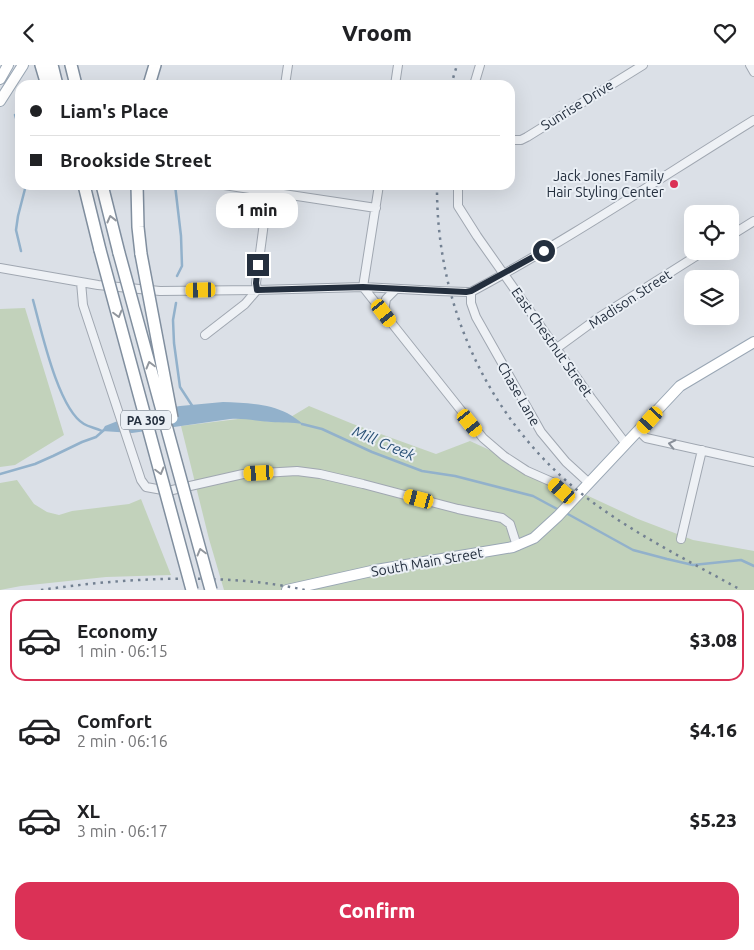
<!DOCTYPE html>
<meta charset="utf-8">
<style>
:root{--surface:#fff;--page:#f6f6f6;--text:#202124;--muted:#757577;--line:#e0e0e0;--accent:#db3156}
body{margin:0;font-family:Ubuntu,sans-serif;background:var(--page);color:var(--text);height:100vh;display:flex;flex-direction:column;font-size:19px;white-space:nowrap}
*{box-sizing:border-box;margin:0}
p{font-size:16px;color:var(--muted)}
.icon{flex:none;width:28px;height:28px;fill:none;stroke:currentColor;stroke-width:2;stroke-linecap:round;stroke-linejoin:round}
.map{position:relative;height:525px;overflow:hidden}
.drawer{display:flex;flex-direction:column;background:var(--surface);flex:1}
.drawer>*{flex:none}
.top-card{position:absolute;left:15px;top:15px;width:500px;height:110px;border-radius:15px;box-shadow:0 5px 20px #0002;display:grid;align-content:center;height:110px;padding:0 15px;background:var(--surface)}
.tools{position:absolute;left:684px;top:140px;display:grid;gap:10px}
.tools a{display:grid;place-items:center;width:55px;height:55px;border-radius:10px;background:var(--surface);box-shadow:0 5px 20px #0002;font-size:25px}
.end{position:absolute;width:22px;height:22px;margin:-11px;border:6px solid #242f3e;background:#fff;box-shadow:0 0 0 2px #fff}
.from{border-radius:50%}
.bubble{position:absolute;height:35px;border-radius:15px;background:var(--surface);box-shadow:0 5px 20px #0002;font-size:16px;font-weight:800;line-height:35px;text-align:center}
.car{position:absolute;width:15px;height:30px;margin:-15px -8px;border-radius:6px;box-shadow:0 0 4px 1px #0007;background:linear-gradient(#f5c518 24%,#345 0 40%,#f5c518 0 76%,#345 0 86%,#f5c518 0)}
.top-card b{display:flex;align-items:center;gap:18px;height:48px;font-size:19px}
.top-card b+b{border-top:1px solid var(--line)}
.top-card i{width:12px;height:12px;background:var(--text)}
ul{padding:9px 0 0;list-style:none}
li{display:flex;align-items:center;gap:15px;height:82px;margin:0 10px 8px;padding:0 5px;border:2px solid transparent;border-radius:15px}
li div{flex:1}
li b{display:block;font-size:19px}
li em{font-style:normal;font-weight:800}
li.on{border-color:var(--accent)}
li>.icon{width:45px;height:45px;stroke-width:1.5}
.button{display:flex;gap:10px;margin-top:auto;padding:10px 15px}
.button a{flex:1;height:58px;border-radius:15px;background:var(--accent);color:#fff;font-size:20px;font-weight:800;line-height:58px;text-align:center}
header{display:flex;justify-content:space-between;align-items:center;height:65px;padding:0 15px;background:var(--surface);font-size:22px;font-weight:800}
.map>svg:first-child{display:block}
.green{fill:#c2d2bb}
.water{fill:#92b1cb}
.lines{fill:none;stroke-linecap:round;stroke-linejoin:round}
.stream{stroke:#92b1cb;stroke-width:2.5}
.minor-casing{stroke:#a0a7b1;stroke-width:10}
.major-casing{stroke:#99a6b4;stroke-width:12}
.highway-casing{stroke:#818f9f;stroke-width:14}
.minor{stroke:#eef1f5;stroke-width:8}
.major{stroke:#fff;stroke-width:10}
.highway{stroke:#fff;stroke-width:11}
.rail{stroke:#738192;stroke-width:2.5;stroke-dasharray:2.5 5;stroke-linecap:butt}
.minor-bridge-casing{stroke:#a0a7b1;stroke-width:10;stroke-linecap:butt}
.highway-bridge-casing{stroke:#818f9f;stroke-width:14;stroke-linecap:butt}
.minor-bridge{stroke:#eef1f5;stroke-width:8}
.highway-bridge{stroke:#fff;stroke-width:11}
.oneway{stroke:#92979e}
.oneway2{stroke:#89909a}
.route{stroke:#242f3e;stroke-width:6}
.poi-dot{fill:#db3156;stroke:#eaeff5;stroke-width:2}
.labels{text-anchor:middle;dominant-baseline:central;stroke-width:4;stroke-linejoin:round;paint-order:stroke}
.shield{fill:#eaeff5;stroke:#5f6975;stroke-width:1}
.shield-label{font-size:12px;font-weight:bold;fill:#242f3e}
.street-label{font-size:14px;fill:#242f3e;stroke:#eaeff5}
.poi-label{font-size:14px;fill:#242f3e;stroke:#eaeff5;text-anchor:end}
.water-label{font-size:15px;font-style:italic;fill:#2a5176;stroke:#eaeff5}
</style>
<header><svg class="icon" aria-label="back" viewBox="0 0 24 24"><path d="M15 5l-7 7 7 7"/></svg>Vroom<svg class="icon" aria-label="heart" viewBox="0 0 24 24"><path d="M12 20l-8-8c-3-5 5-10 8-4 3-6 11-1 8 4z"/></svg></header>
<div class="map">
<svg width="754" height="525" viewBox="0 0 754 525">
<rect width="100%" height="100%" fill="#dbe0e7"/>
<path class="green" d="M 25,243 L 64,370 L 15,400 L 0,402 L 0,244 Z
M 309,341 L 353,359 L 436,389 L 470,376 L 638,454 L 693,475 L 754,486 L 754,525 L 224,525 L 209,474 L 181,361 L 246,353 L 271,357 L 284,356 Z
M 17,415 L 34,439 L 47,447 L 59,450 L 72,446 L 129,439 L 141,434 L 171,510 L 106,512 L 21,521 L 0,525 L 0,418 Z"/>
<path class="water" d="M 223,337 C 244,338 268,338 287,348 C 293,351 298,355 303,359 C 292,357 282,358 271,357 C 257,356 244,353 230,354 L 132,368 L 102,366 L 105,361 L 138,348 L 180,341 Z"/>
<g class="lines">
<path class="stream" d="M 15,50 L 20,66
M 175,120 L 181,171 L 182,201 L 177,211
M 21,186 L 16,165 L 18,151 L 26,120
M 33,235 C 41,264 58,344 84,359 C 89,362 96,363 102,366
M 176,238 L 173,255 L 174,278 L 180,322 L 193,342
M 302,359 L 322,364 L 372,387 L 422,406 L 455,411 L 533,431 L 559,445
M 0,409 L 35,399 L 53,391 L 82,377 L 96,372 L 104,365
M 566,448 L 633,485 L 667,494 L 693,500 L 741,495 L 754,501"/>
<g class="minor-casing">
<path id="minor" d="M 750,0 L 754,7
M 285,20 L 288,0
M 395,20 L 398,0
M 474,20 L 480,0
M 510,75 L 521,75 L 527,72 L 643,0
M 224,120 L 376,143
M 458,120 L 458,141 L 477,171 L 591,333 L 626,379
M 730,171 L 754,156
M 0,203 L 98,220 L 160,226 L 257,225 L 363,222 L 438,226
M 81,217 L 83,240 L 141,415 L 146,422 L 168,426 L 243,409 L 297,406 L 320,409 L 363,419 L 458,444 L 502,453 L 510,459 L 517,481
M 363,222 L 483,373 L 504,391 L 527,406 L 552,417 L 572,435
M 363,222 L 379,120
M 467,227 L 471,227 C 568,175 660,113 754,55
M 471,227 L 471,238 L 476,252 L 541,367 L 566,397 L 589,418
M 384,247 L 386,234 L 396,224
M 205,270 L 245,239 L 257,225 L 256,218 L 269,120
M 557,283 L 598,253 L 704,186
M 639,366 L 646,373 L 754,397
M 681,474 L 702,385"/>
</g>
<g class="major-casing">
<path id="major" d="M 0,14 L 8,0
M 0,36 L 23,0
M 287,525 L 376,505 L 513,482 L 534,473 L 558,451 L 680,321 L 754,277"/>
</g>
<g class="highway-casing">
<path id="highway" d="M 41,0 L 47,20
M 52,0 L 57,20
M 71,0 L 76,20
M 149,20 L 155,0
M 84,120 L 100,185
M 102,120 L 119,188
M 137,120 L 138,162 L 141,189"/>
</g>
<use href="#minor" class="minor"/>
<use href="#major" class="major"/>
<use href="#highway" class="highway"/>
<path class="rail" d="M 451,20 L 457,0
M 437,120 C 436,244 491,361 591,436 C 638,471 691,497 741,525
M 41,525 C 122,513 226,507 305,525"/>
<g class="minor-bridge-casing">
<path id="minor-bridge" d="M 438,226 L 467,227"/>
</g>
<g class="highway-bridge-casing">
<path id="highway-bridge" d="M 100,185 L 192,525
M 119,188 L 211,525
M 141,189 L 172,353"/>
</g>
<use href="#minor-bridge" class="minor-bridge"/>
<use href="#highway-bridge" class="highway-bridge"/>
</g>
<defs><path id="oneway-chevron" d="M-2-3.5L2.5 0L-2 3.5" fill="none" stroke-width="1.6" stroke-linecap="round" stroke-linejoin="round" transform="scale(1.25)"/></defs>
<g class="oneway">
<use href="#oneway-chevron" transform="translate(111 154) rotate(-104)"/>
<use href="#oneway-chevron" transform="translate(118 249) rotate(75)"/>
<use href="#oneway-chevron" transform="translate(150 300) rotate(-105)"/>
<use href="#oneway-chevron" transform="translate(160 406) rotate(75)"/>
<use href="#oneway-chevron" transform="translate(201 487) rotate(-105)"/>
</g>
<use class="oneway2" href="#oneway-chevron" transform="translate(672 379) rotate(-168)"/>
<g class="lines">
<path class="route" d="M 258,200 L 256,218 L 257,225 L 363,222 L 466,227 L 471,226 L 544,186"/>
</g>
<circle class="poi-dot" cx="674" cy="119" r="5"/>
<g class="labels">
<rect class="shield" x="121" y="345.5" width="50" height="19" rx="4"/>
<g class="shield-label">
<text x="146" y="355">PA 309</text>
</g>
<g class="street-label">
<text transform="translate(577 40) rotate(-32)">Sunrise Drive</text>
<text transform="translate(630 234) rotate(-33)">Madison Street</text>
<text transform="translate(552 277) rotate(55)">East Chestnut Street</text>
<text transform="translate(519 329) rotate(60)">Chase Lane</text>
<text transform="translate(427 497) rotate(-10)">South Main Street</text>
</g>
<g class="poi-label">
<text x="664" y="111">Jack Jones Family<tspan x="664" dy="16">Hair Styling Center</tspan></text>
</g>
<g class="water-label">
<text transform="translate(384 378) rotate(23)">Mill Creek</text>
</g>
</g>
</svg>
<div class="tools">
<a><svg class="icon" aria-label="locate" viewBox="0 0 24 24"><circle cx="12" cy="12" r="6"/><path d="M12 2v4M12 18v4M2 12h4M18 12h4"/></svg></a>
<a><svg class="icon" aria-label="layers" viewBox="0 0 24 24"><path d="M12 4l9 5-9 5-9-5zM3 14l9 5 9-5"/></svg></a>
</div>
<i class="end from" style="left:544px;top:186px"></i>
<i class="end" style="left:258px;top:200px"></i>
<div class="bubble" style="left:216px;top:128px;width:82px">1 min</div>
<i class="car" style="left:201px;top:225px;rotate:269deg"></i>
<i class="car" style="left:384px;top:248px;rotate:143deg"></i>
<i class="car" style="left:650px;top:355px;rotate:222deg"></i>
<i class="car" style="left:470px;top:358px;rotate:141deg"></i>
<i class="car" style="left:259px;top:408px;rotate:267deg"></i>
<i class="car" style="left:562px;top:426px;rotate:311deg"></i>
<i class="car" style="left:419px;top:434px;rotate:285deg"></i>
<div class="top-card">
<b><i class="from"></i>Liam's Place</b>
<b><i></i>Brookside Street</b>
</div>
</div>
<section class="drawer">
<ul>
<li class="on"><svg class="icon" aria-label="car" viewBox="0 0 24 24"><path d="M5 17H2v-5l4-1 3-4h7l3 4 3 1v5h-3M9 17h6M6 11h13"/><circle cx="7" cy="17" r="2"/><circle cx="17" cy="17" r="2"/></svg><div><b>Economy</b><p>1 min · 06:15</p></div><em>$3.08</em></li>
<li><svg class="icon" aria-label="car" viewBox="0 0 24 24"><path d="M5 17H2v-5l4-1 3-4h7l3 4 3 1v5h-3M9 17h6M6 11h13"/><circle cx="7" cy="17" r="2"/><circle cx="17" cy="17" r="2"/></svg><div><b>Comfort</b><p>2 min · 06:16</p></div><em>$4.16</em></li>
<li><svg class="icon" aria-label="car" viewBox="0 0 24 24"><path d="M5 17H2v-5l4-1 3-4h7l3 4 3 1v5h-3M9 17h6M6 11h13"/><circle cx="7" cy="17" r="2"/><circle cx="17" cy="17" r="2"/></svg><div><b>XL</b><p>3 min · 06:17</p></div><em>$5.23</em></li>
</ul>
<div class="button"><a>Confirm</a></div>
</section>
